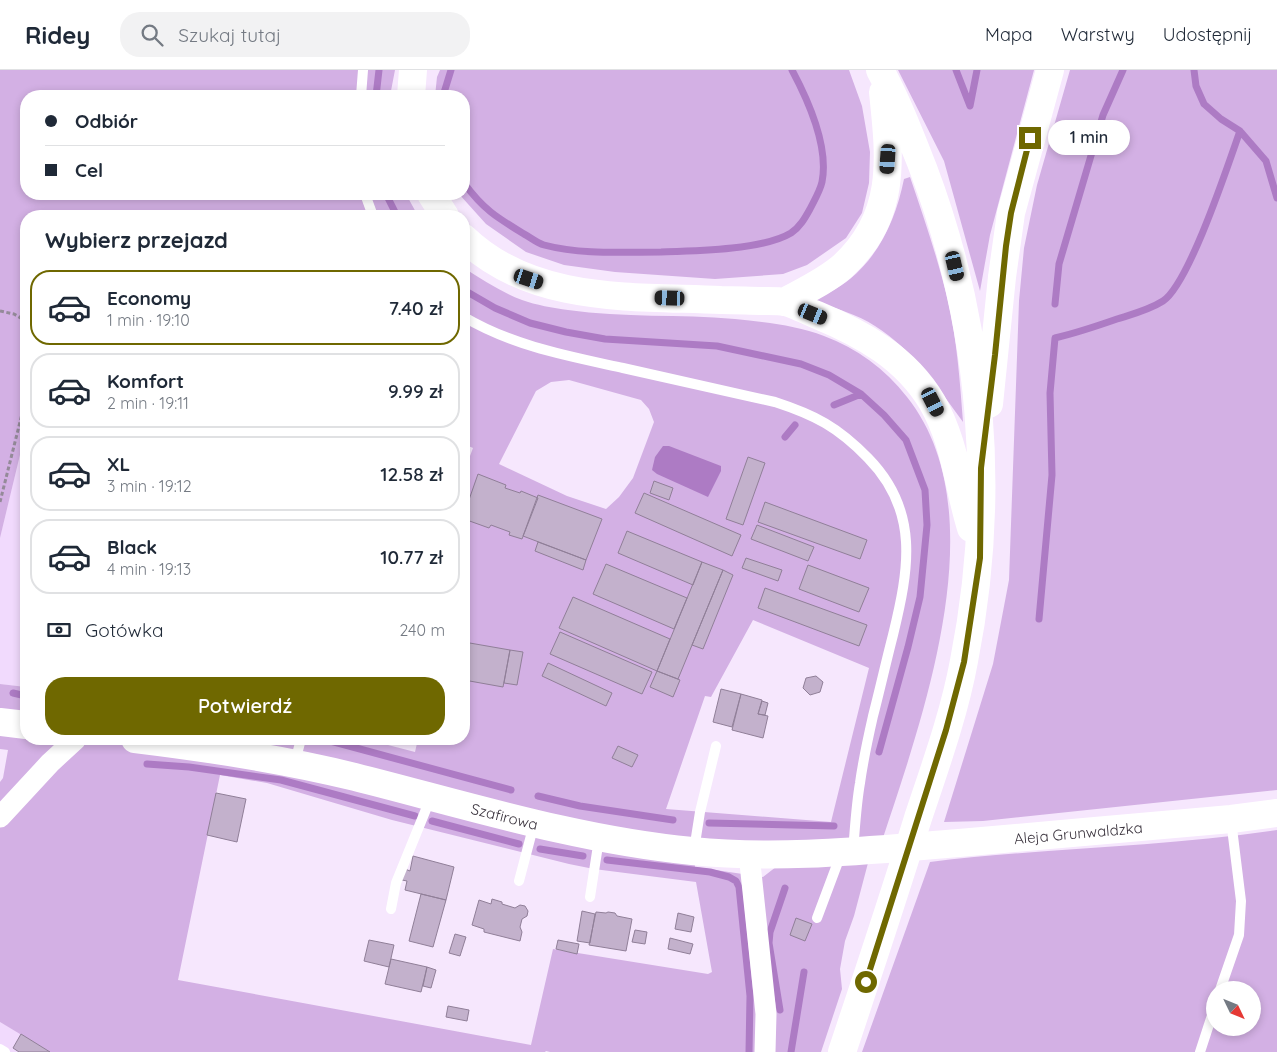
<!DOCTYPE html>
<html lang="pl">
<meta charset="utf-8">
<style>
:root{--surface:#fff;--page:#f2f2f3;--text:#1f2937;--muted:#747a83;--line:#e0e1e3;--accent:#6f6800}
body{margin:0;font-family:Quicksand,sans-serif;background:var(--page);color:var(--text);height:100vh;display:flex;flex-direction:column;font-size:19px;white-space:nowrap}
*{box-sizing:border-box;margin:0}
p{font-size:16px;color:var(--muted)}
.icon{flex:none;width:28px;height:28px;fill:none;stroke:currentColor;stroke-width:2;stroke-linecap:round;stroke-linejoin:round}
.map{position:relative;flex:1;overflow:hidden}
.details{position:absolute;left:20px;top:140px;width:450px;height:535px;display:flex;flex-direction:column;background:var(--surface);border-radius:20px;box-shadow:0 2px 8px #0003}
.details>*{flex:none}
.hud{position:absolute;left:20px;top:20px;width:450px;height:110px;border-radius:20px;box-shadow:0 2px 8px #0003;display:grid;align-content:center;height:110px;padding:0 25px;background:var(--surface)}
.needle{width:32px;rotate:133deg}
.buttons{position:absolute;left:1206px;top:911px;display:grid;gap:10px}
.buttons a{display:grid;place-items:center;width:55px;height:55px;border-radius:50%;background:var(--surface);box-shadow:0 2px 8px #0003;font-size:25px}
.end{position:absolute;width:22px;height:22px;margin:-11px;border:6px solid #6f6800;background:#fff;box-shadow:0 0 0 2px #fff}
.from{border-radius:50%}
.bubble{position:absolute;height:35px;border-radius:18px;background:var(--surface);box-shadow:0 2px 8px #0003;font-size:16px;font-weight:600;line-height:35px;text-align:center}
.car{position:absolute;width:15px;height:30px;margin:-15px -8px;border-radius:6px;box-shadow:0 0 4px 1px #0007;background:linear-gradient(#222 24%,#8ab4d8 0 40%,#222 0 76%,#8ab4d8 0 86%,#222 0)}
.hud b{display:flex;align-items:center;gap:18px;height:48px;font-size:19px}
.hud b+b{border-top:1px solid var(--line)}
.hud i{width:12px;height:12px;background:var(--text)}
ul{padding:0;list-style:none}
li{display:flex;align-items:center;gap:15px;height:75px;margin:0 10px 8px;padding:0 15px;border:2px solid var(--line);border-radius:20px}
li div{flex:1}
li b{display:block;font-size:19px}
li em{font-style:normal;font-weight:600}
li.active{border-color:var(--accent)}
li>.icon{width:45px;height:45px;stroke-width:1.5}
h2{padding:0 25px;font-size:22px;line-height:60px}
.pay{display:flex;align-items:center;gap:12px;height:55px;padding:0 25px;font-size:19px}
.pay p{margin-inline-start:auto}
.button{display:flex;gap:10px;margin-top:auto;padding:10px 25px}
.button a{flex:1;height:58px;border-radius:20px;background:var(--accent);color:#fff;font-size:20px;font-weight:600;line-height:58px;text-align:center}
header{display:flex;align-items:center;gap:30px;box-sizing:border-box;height:70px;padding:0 25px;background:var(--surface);border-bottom:1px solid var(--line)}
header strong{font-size:24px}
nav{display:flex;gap:28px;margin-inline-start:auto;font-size:18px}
.search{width:350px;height:45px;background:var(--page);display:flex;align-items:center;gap:12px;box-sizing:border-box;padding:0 18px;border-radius:20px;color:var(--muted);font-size:19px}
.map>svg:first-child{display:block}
.built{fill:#f1dafd}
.green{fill:#d3b0e4;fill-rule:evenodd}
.water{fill:#ad7bc4}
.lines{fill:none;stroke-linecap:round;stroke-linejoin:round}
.stream{stroke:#ad7bc4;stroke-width:7}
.building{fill:#c3b1cc;stroke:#907f98}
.path{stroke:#948a99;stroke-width:3;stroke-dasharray:4 2.5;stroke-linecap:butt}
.lane{stroke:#fff;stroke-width:10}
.street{stroke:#fff;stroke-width:21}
.secondary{stroke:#fff;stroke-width:28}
.highway{stroke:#fff;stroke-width:28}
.route{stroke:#6f6800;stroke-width:6}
.labels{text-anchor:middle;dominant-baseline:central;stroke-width:4.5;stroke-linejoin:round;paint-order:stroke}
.street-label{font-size:15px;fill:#3b343e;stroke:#f6e7fd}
</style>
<header>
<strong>Ridey</strong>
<div class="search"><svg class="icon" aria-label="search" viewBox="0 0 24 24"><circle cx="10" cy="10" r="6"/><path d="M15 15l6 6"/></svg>Szukaj tutaj</div>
<nav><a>Mapa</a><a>Warstwy</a><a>Udostępnij</a></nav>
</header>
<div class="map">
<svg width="1277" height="982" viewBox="0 0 1277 982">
<rect width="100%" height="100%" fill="#f6e7fd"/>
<path class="built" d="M 26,360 L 26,617 L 0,614 L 0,468 Z
M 0,952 L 21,964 L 50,982 L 0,982 Z"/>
<path class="green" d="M 0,0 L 395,0 L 390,26 L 26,26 L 26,124 L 406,124 L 418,146 L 26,146 L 26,360 L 0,468 Z
M 440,0 L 849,0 L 862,36 L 870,82 L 869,113 L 862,143 L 846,168 L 807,195 L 783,204 L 715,209 L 615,202 L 564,195 L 526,182 L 486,154 L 459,124 L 464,124 L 464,26 L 435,26 L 437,7 Z
M 898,0 L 1034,0 L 990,165 L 980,221 L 944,91 Z
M 1070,0 L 1277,0 L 1277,720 L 983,751 L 944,752 L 993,594 L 1009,510 L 1019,231 L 1024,178 L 1037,115 Z
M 910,107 C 924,148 938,189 948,231 C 957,270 960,312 963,352 C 936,315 914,281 875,256 C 857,244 834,238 814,231 C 826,224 839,218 850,209 C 881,183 896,148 904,109 Z
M 464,198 C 483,210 501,222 522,230 C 536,235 553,238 568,240 C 624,248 679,244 735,249 C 764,252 796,255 824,266 C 857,278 885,299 907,327 C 1000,444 920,654 879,780 L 694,781 L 695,797 L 763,807 L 781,793 L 868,793 L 854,846 L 845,871 L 840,899 L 842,919 L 821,982 L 550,982 L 546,981 L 545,982 L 50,982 L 0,952 L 0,712 L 3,708 L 8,680 L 0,679 L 0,614 L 26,617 L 26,669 L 365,669 L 415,682 L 418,669 L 464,669 L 464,402 L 473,378 L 464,374 ZM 569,310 L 641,330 L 649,339 L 654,352 L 633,408 L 619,427 L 606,439 L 567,426 L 499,394 L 536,321 L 551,312 ZM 753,550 L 869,598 L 831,752 L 666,739 L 705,626 L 711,627 ZM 220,705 L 267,713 L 392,750 L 569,794 L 594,799 L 696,812 L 712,902 L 708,904 L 553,879 L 531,975 L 178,910 Z
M 1277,760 L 1277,982 L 862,982 L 930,792 C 1045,778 1162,777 1277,760 ZM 1215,920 L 1252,920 L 1252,958 L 1215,958 Z"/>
<path class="water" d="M 663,376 L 669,376 L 721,396 L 721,401 L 708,427 L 657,404 L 652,400 L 655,387 Z"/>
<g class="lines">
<path class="stream" d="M 956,0 L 970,36 L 977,0
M 1194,0 L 1196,16 L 1204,34 L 1221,49 L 1240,61 L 1266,91 L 1277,128
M 376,26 L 379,0
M 443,26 L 451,0
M 464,113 C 483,139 496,147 524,164 C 530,167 537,173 544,175 C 582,185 622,182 661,182 C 694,181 763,180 791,163 C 800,157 805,148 810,139 C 814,131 820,121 822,112 C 829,77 808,30 792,0
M 386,124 L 397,146
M 464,220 L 495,238 L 530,253 L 566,262 L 605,269 L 717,276 L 801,294 L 829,305 L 861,324 L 884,345 L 906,370 L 925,420 L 927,455 L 920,527 L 908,577 L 879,682
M 1055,234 L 1059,194 L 1103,45 L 1123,0
M 834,335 L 861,324
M 785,367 L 795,355
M 1039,549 L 1052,405 L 1050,323 L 1055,268 C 1076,263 1097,256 1117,249 C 1133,244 1149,240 1163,231 C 1189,214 1228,95 1240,61
M 13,623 L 26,626
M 323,669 L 511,720
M 147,694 L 189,697 L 281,710 L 415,746
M 538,726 L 580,736 L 673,750
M 432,751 L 519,774
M 709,753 L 834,756
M 540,779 L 583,786
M 607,790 L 710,802 L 729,807 L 736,811 L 739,817 L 750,926 L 749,982
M 780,940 L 769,873 L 770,862 L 785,818
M 791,982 L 804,902"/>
</g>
<path class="building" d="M 748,387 L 765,393 L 743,455 L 726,449 Z
M 478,404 L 506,415 L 505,418 L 520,423 L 521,421 L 538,428 L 522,469 L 509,465 L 510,462 L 491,455 L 489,458 L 464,449 L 464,444 Z
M 654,411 L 673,418 L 669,430 L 650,423 Z
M 644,423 L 741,465 L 732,486 L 635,443 Z
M 538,425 L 602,449 L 586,490 L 523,466 Z
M 765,432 L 867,470 L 860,489 L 758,452 Z
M 757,455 L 814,477 L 808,491 L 751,469 Z
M 627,461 L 702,492 L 693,515 L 618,483 Z
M 538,472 L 586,490 L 583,500 L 535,481 Z
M 746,488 L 782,500 L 778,511 L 742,498 Z
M 702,492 L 723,500 L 678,609 L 657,601 Z
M 606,494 L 687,528 L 674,559 L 593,524 Z
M 808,495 L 869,518 L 859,542 L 799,519 Z
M 723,500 L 733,505 L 703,579 L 692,575 Z
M 765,518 L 867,555 L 859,576 L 758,538 Z
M 573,527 L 670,569 L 657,601 L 559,558 Z
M 560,562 L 652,602 L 642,624 L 550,584 Z
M 464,572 L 510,580 L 503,617 L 464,610 Z
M 510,580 L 523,582 L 517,615 L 504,613 Z
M 548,593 L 612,623 L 606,636 L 542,606 Z
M 657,601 L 680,610 L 673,627 L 650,617 Z
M 816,606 L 823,612 L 820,622 L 810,625 L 803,618 L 806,608 Z
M 721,619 L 741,624 L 732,657 L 713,652 Z
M 741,624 L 762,630 L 758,644 L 768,646 L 763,668 L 732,660 Z
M 762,631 L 768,633 L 765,645 L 758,644 Z
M 618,676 L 638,685 L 632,697 L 612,688 Z
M 216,723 L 246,729 L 237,772 L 207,765 Z
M 413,786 L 454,797 L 446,830 L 405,820 L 407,811 L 402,810 L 405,799 L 410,801 Z
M 421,824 L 446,830 L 433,877 L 409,871 Z
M 492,829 L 502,832 L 502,834 L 515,838 L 520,835 L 525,836 L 528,841 L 527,846 L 522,849 L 520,857 L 522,862 L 520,871 L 484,862 L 484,859 L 472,855 L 479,830 L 491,834 Z
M 582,841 L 595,844 L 590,873 L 577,871 Z
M 596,842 L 606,843 L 608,842 L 615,843 L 617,846 L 632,849 L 626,881 L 589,875 Z
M 678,843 L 694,847 L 691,862 L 675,859 Z
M 796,848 L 812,854 L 805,871 L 790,865 Z
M 635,860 L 647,862 L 645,874 L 632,872 Z
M 455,864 L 466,867 L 460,886 L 449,883 Z
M 670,868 L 693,874 L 690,884 L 668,879 Z
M 369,870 L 394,875 L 389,897 L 364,891 Z
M 558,870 L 579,874 L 577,884 L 556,879 Z
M 391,889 L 427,897 L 421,922 L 385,914 Z
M 427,897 L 436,900 L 431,918 L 423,916 Z
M 448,936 L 469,940 L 467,951 L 446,947 Z
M 21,964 L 50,982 L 19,982 L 13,978 Z"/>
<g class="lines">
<path class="path" d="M 0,241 L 14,244 L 26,251
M 0,432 L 26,328"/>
<path class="lane" d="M 361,26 L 363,0
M 365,124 L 373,146
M 464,247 C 513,276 568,286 623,298 C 673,309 724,321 775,332 C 815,345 838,357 868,388 C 920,441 909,499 893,565 C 886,592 880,619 873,646 C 868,668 863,691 860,713 C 856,736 855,759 853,781
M 295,692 L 301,669
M 694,780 L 700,742 L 716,676
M 519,811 L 534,754
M 590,827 L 599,769
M 391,839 L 396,813 L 431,727
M 817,848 L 841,784
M 1220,920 L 1239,865 L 1241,831 L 1231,750
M 0,979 L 5,982
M 1200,982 L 1215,936"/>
<path class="street" d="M 0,747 L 50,693 L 76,669
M 749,784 L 766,944 L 765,982"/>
<g class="secondary">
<path d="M 0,652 L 26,655"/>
<path id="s1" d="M 135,669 C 209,678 283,689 355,707 C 466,735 577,770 692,781 C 781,790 870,780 959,773 C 1050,765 1140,757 1231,749 L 1277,743"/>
</g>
<path class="highway" d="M 411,26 L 413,0
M 431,124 L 445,146
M 464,168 C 533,234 632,226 721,230 C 737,230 752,231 767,231 C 773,231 780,231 786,232 C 796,235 807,241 817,245 C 863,264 906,288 932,332 C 955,371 958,416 971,458
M 784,232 C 804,221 826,211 843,196 C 897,146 890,89 883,22
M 989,334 L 1002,207 L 1011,143 L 1050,0
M 842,982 C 868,904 894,826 918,748 C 935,697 954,645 964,591 C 997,424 983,257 923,98 C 910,65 897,31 880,0"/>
</g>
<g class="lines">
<path class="route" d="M 866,912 L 946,660 L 964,592 L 980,488 L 981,398 L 995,285 L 1006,176 L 1011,143 L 1030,68"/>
</g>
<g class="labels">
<g class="street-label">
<text stroke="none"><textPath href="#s1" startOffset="378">Szafirowa</textPath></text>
<text stroke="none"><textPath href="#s1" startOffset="956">Aleja Grunwaldzka</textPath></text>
</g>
</g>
</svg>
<div class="buttons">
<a><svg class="needle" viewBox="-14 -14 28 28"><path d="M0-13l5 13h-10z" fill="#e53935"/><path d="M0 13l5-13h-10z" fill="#747a83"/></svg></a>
</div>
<i class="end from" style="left:866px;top:912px"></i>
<i class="end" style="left:1030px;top:68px"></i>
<div class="bubble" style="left:1048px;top:50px;width:82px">1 min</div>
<i class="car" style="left:888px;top:89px;rotate:184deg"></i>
<i class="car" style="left:955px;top:196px;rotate:167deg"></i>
<i class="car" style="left:529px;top:209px;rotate:108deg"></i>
<i class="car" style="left:670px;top:228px;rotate:272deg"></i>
<i class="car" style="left:813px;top:244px;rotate:112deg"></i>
<i class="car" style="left:933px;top:332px;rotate:153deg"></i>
<div class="hud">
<b><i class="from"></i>Odbiór</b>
<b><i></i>Cel</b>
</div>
<section class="details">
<h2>Wybierz przejazd</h2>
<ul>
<li class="active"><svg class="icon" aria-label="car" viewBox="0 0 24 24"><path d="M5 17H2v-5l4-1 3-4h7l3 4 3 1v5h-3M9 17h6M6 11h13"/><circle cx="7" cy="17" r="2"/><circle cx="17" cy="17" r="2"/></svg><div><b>Economy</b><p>1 min · 19:10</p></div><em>7.40 zł</em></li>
<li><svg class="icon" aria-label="car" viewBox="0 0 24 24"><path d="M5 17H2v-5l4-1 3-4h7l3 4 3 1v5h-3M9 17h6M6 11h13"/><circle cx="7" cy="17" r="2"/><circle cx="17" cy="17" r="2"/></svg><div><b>Komfort</b><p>2 min · 19:11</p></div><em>9.99 zł</em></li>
<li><svg class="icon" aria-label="car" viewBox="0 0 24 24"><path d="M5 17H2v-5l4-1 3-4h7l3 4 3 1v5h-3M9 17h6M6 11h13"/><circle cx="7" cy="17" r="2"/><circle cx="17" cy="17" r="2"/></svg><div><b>XL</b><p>3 min · 19:12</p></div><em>12.58 zł</em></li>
<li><svg class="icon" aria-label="car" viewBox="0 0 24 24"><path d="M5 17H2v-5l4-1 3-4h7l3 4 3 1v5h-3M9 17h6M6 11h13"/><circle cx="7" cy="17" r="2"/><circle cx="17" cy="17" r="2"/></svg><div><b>Black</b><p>4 min · 19:13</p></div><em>10.77 zł</em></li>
</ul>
<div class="pay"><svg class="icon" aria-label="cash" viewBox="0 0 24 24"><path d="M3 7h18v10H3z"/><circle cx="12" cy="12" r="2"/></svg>Gotówka<p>240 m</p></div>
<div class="button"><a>Potwierdź</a></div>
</section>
</div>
